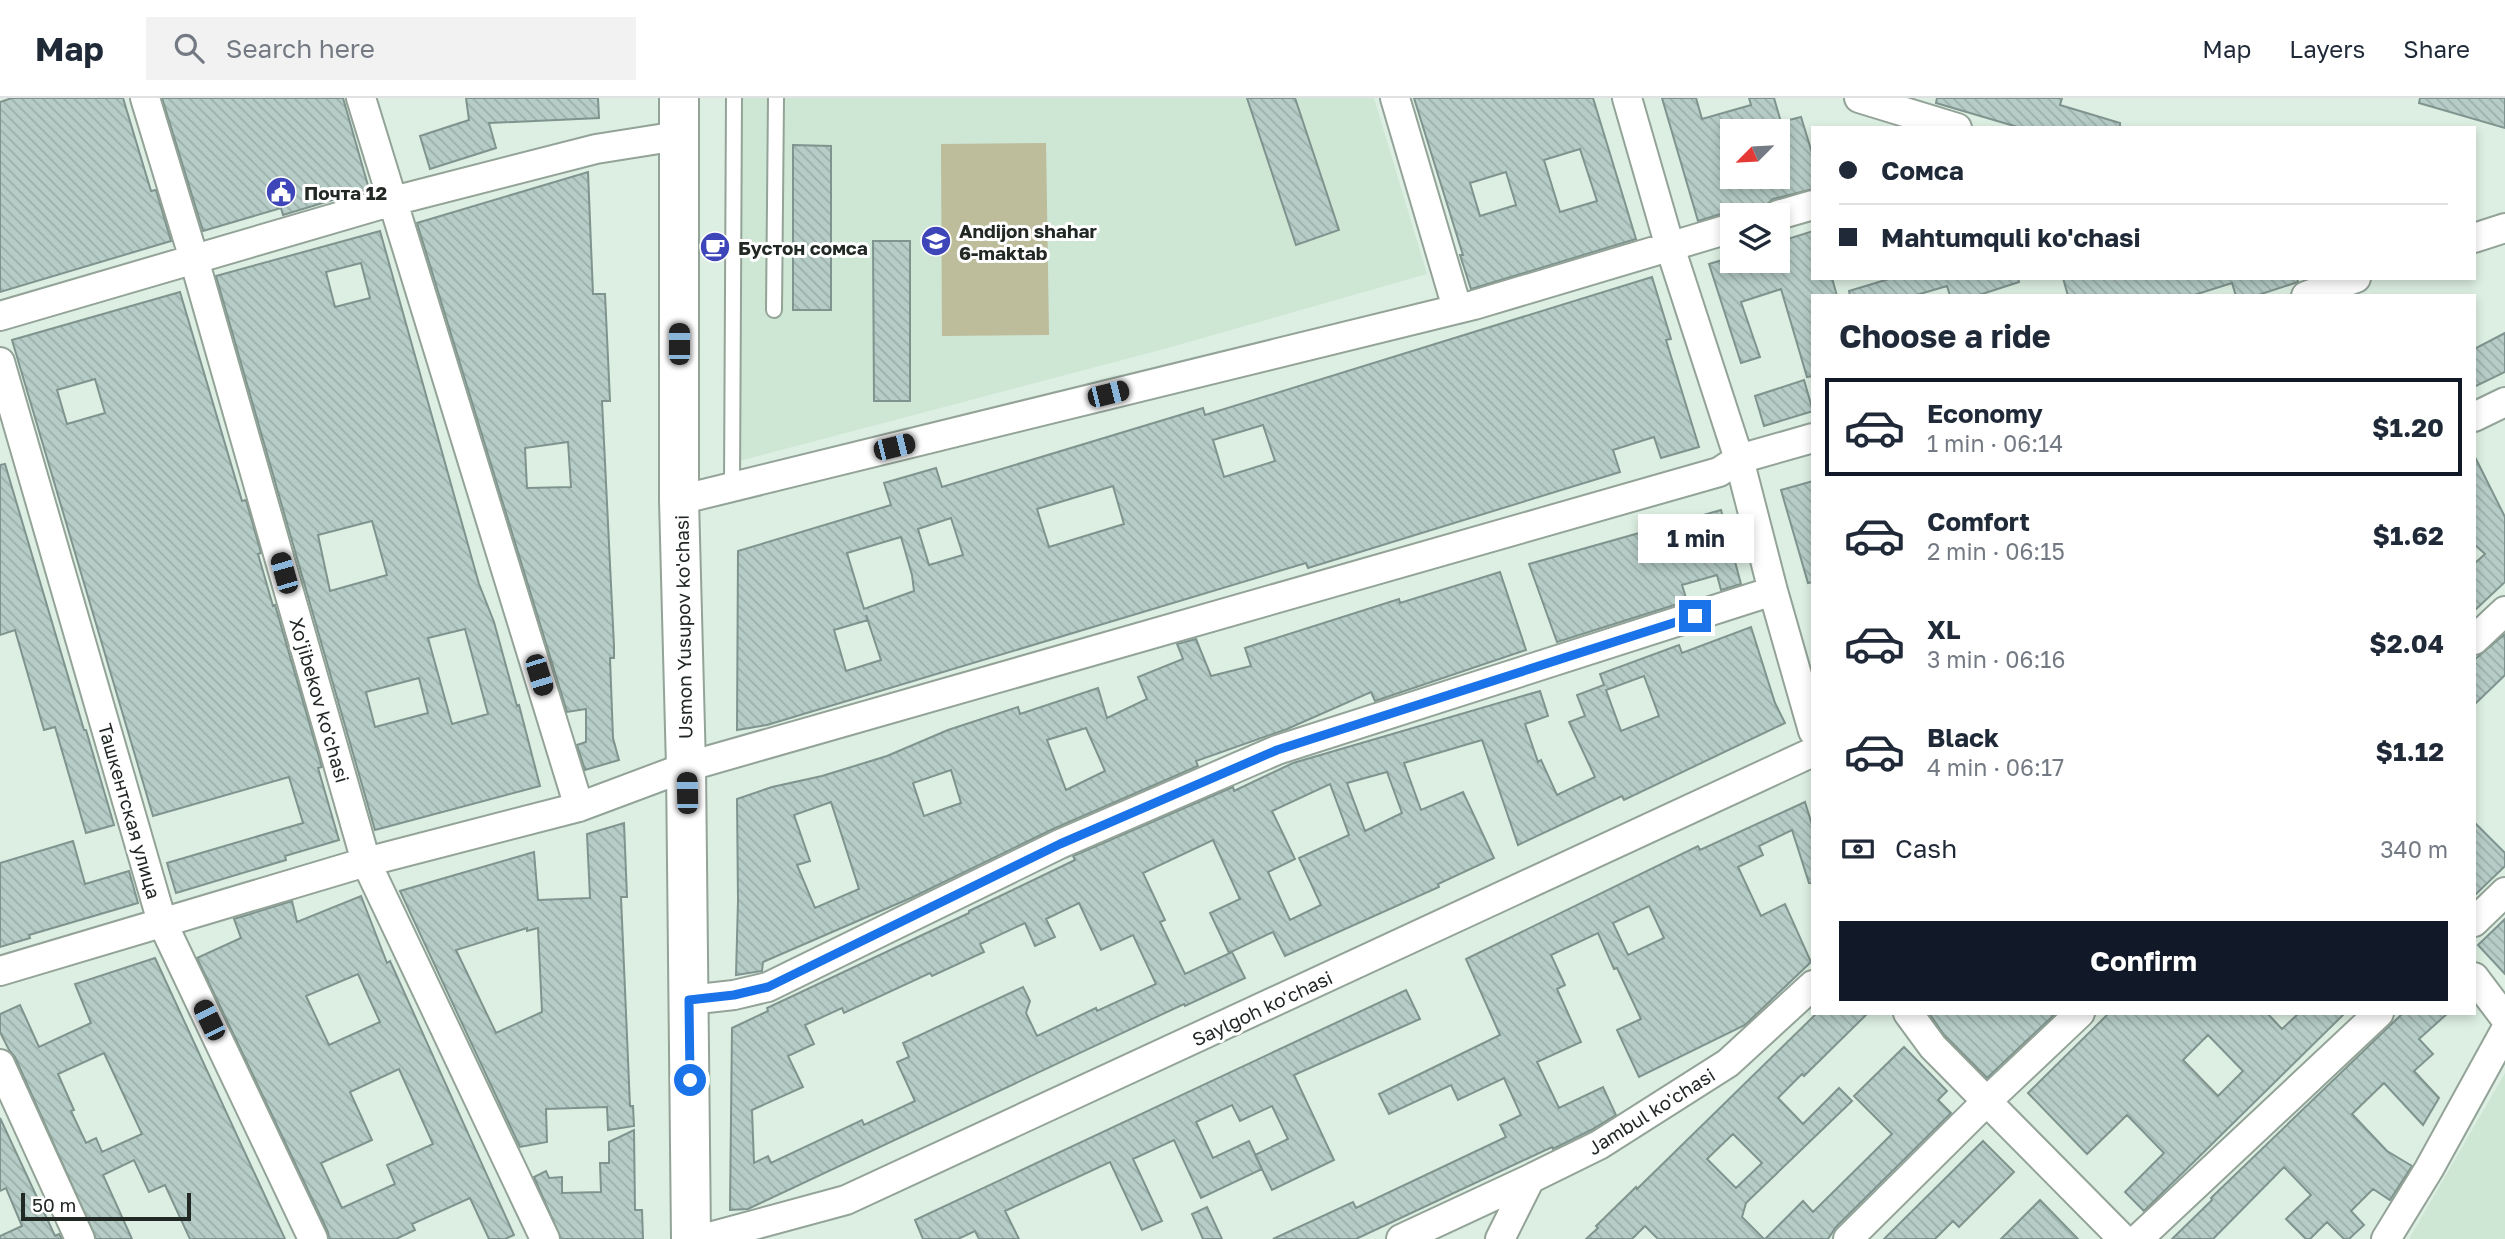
<!DOCTYPE html>
<meta charset="utf-8">
<style>
:root{--surface:#fff;--page:#f2f2f3;--text:#1f2937;--muted:#747a83;--line:#e0e1e3;--accent:#111827}
body{margin:0;font-family:"Golos Text",sans-serif;background:var(--page);color:var(--text);height:100vh;display:flex;flex-direction:column;font-size:26px;white-space:nowrap}
*{box-sizing:border-box;margin:0}
p{font-size:23px;color:var(--muted)}
.icon{flex:none;width:38px;height:38px;fill:none;stroke:currentColor;stroke-width:2;stroke-linecap:round;stroke-linejoin:round}
.map{position:relative;flex:1;overflow:hidden}
.drawer{position:absolute;left:1811px;top:196px;width:665px;height:721px;display:flex;flex-direction:column;background:var(--surface);border-radius:0px;box-shadow:0 4px 10px #0003}
.drawer>*{flex:none}
.top-card{position:absolute;left:1811px;top:28px;width:665px;height:154px;border-radius:0px;box-shadow:0 4px 10px #0003;display:grid;align-content:center;height:154px;padding:0 28px;background:var(--surface)}
.needle{width:46px;rotate:246deg}
.fabs{position:absolute;left:1720px;top:21px;display:grid;gap:14px}
.fabs a{display:grid;place-items:center;width:70px;height:70px;border-radius:0px;background:var(--surface);box-shadow:0 4px 10px #0003;font-size:35px}
.scale{position:absolute;left:21px;bottom:18px;width:170px;box-sizing:border-box;padding-left:7px;border:4px solid #222824;border-top:0;font-size:19px;line-height:24px;white-space:nowrap;color:#222824;-webkit-text-stroke:5px #fff;paint-order:stroke}
.end{position:absolute;width:32px;height:32px;margin:-16px;border:9px solid #1a73e8;background:#fff;box-shadow:0 0 0 4px #fff}
.from{border-radius:50%}
.bubble{position:absolute;height:49px;border-radius:0px;background:var(--surface);box-shadow:0 4px 10px #0003;font-size:23px;font-weight:700;line-height:49px;text-align:center}
.car{position:absolute;width:21px;height:42px;margin:-21px -10px;border-radius:9px;box-shadow:0 0 5px 2px #0007;background:linear-gradient(#222 24%,#8ab4d8 0 40%,#222 0 76%,#8ab4d8 0 86%,#222 0)}
.top-card b{display:flex;align-items:center;gap:24px;height:66px;font-size:26px}
.top-card b+b{border-top:2px solid var(--line)}
.top-card i{width:18px;height:18px;background:var(--text)}
ul{padding:0;list-style:none}
li{display:flex;align-items:center;gap:21px;height:98px;margin:0 14px 10px;padding:0 14px;border:4px solid transparent;border-radius:0px}
li div{flex:1}
li b{display:block;font-size:26px}
li em{font-style:normal;font-weight:700}
li.active{border-color:var(--accent)}
li>.icon{width:63px;height:63px;stroke-width:1.5}
h2{padding:0 28px;font-size:32px;line-height:84px}
.pay{display:flex;align-items:center;gap:18px;height:77px;padding:0 28px;font-size:26px}
.pay p{margin-inline-start:auto}
.primary-button{display:flex;gap:14px;margin-top:auto;padding:14px 28px}
.primary-button a{flex:1;height:80px;border-radius:0px;background:var(--accent);color:#fff;font-size:28px;font-weight:700;line-height:80px;text-align:center}
header{display:flex;align-items:center;gap:42px;box-sizing:border-box;height:98px;padding:0 35px;background:var(--surface);border-bottom:2px solid var(--line)}
header strong{font-size:33px}
nav{display:flex;gap:38px;margin-inline-start:auto;font-size:24px}
.search{width:490px;height:63px;background:var(--page);display:flex;align-items:center;gap:18px;box-sizing:border-box;padding:0 24px;border-radius:0px;color:var(--muted);font-size:26px}
.map>svg:first-child{display:block}
.built{fill:#cee6d4}
.green{fill:#bdbc9b}
.building{fill:url(#building-back-hatch);stroke:#7f948e;stroke-width:2;fill-rule:evenodd}
.lines{fill:none;stroke-linecap:round;stroke-linejoin:round}
.lane-casing{stroke:#93a397;stroke-width:18}
.street-casing{stroke:#93a397;stroke-width:32}
.secondary-casing{stroke:#93a397;stroke-width:42}
.lane{stroke:#fff;stroke-width:14}
.street{stroke:#fff;stroke-width:28}
.secondary{stroke:#fff;stroke-width:38}
.route{stroke:#1a73e8;stroke-width:9}
.labels{text-anchor:middle;dominant-baseline:central;stroke-width:6;stroke-linejoin:round;paint-order:stroke}
.poi-label{font-size:19px;font-weight:bold;fill:#222824;stroke:#fff;text-anchor:start}
.street-label{font-size:19px;fill:#222824;stroke:#fff}
</style>
<header>
<strong>Map</strong>
<div class="search"><svg class="icon" aria-label="search" viewBox="0 0 24 24"><circle cx="10" cy="10" r="6"/><path d="M15 15l6 6"/></svg>Search here</div>
<nav><a>Map</a><a>Layers</a><a>Share</a></nav>
</header>
<div class="map">
<svg width="2505" height="1141" viewBox="0 0 2505 1141">
<defs>
<pattern id="building-back-hatch" width="6" height="6" patternUnits="userSpaceOnUse" patternTransform="scale(1.75)"><rect width="6" height="6" fill="#b6ccc6"/><path d="M-1 5l2 2M0 0l6 6M5-1l2 2" fill="none" stroke="#9cafaa"/></pattern>
</defs>
<rect width="100%" height="100%" fill="#ddefe2"/>
<path class="built" d="M 742,0 L 1374,0 L 1427,176 L 1164,251 L 739,363 Z
M 2505,975 L 2505,1141 L 2409,1141 Z"/>
<path class="green" d="M 1046,45 L 1049,237 L 942,238 L 941,46 Z"/>
<path class="building" d="M 12,0 L 123,0 L 151,93 L 156,92 L 171,143 L 0,194 L 0,4 Z
M 162,0 L 343,0 L 369,91 L 283,117 L 281,110 L 203,133 Z
M 466,0 L 598,0 L 599,20 L 489,25 L 496,50 L 430,71 L 420,38 L 469,22 Z
M 1247,0 L 1295,0 L 1339,132 L 1296,147 Z
M 1414,0 L 1593,0 L 1636,141 L 1471,191 L 1460,157 L 1463,157 ZM 1580,51 L 1597,103 L 1560,114 L 1544,62 ZM 1506,74 L 1516,107 L 1480,118 L 1470,85 Z
M 1662,0 L 1696,0 L 1702,21 L 1751,7 L 1749,0 L 1774,0 L 1781,24 L 1801,19 L 1813,58 L 1813,91 L 1773,101 L 1764,109 L 1740,116 L 1727,114 L 1698,123 ZM 1732,33 L 1778,33 L 1778,41 L 1786,67 L 1778,70 L 1778,79 L 1732,79 Z
M 1937,0 L 2062,0 L 2060,7 L 2120,25 L 2120,30 L 2021,30 L 1936,5 Z
M 2420,0 L 2505,0 L 2505,30 L 2419,5 Z
M 793,47 L 831,48 L 831,212 L 793,212 Z
M 588,74 L 593,196 L 605,196 L 610,303 L 602,303 L 614,548 L 614,560 L 610,560 L 613,640 L 619,662 L 585,672 L 577,647 L 586,644 L 586,611 L 567,614 L 417,125 ZM 568,344 L 571,389 L 527,390 L 525,350 Z
M 380,133 L 479,486 L 494,524 L 517,608 L 519,607 L 540,688 L 375,732 L 216,178 ZM 361,165 L 370,200 L 335,209 L 326,174 ZM 372,423 L 387,477 L 330,493 L 318,437 ZM 465,531 L 488,616 L 452,626 L 428,540 ZM 419,580 L 428,615 L 375,629 L 366,594 Z
M 1813,133 L 1813,180 L 1832,180 L 1837,198 L 1813,198 L 1813,278 L 1807,279 L 1781,191 L 1741,204 L 1760,259 L 1741,265 L 1709,166 L 1732,159 L 1732,163 L 1778,163 L 1778,144 Z
M 873,143 L 910,143 L 910,303 L 874,303 Z
M 1652,179 L 1671,241 L 1666,242 L 1699,349 L 1661,360 L 1654,339 L 1613,352 L 1620,374 L 1308,470 L 1306,465 L 767,627 L 737,632 L 738,453 L 891,407 L 884,385 L 936,370 L 942,389 L 1203,310 L 1205,317 ZM 1263,327 L 1275,363 L 1224,379 L 1213,342 ZM 1113,388 L 1124,426 L 1049,449 L 1037,411 ZM 951,420 L 963,457 L 929,467 L 918,431 ZM 901,439 L 912,477 L 914,493 L 864,511 L 847,455 ZM 866,517 L 881,562 L 846,573 L 834,532 L 868,522 Z
M 1892,180 L 2018,180 L 2019,184 L 1976,198 L 1950,198 L 1947,188 L 1913,198 L 1850,198 L 1849,193 Z
M 2063,180 L 2297,180 L 2298,184 L 2255,198 L 2236,198 L 2232,185 L 2191,198 L 2068,198 Z
M 180,194 L 242,403 L 246,402 L 261,455 L 258,456 L 273,508 L 275,507 L 322,669 L 318,670 L 339,742 L 285,758 L 286,762 L 176,795 L 167,765 L 303,725 L 289,679 L 153,718 L 12,242 ZM 95,281 L 105,315 L 67,326 L 57,292 Z
M 2505,235 L 2505,274 L 2474,289 L 2474,251 Z
M 1804,282 L 1813,313 L 1764,328 L 1755,298 Z
M 2474,357 L 2505,419 L 2505,484 L 2474,513 L 2474,466 L 2485,456 L 2474,446 Z
M 5,366 L 84,632 L 86,632 L 114,727 L 86,735 L 55,629 L 44,632 L 15,532 L 0,537 L 0,367 Z
M 1813,383 L 1813,484 L 1808,485 L 1781,392 Z
M 1721,412 L 1741,486 L 1721,492 L 1717,477 L 1682,487 L 1687,503 L 1557,544 L 1529,466 Z
M 1500,474 L 1526,552 L 1375,603 L 1371,594 L 1287,631 L 1196,663 L 1198,668 L 1053,731 L 913,799 L 763,864 L 762,873 L 736,877 L 738,803 L 737,701 L 772,689 L 822,678 L 887,658 L 948,632 L 1018,609 L 1020,616 L 1098,590 L 1107,620 L 1147,601 L 1138,579 L 1183,561 L 1177,546 L 1196,541 L 1211,578 L 1251,568 L 1245,550 L 1399,501 L 1400,505 ZM 1086,630 L 1105,673 L 1066,692 L 1047,642 ZM 951,672 L 961,705 L 924,718 L 913,685 ZM 831,704 L 859,791 L 815,810 L 797,767 L 810,763 L 794,717 Z
M 1751,529 L 1775,605 L 1785,625 L 1624,702 L 1622,698 L 1518,747 L 1482,642 L 1404,665 L 1421,712 L 1463,694 L 1494,760 L 1438,786 L 1439,789 L 1285,858 L 1273,834 L 1229,855 L 1210,815 L 1240,801 L 1213,742 L 1143,775 L 1165,822 L 1160,824 L 1185,876 L 1232,854 L 1245,880 L 1185,908 L 1184,906 L 748,1111 L 730,1112 L 732,930 L 768,913 L 767,910 L 969,815 L 969,813 L 1075,762 L 1073,758 L 1233,689 L 1234,693 L 1293,665 L 1540,593 L 1548,618 L 1525,626 L 1538,664 L 1541,662 L 1557,697 L 1595,679 L 1569,624 L 1585,618 L 1577,597 L 1604,587 L 1600,576 L 1679,547 L 1682,555 ZM 1644,578 L 1659,618 L 1621,633 L 1606,592 ZM 1387,674 L 1402,715 L 1365,733 L 1347,685 ZM 1330,686 L 1349,737 L 1299,760 L 1321,807 L 1290,822 L 1268,774 L 1295,761 L 1272,713 ZM 1079,805 L 1101,852 L 1133,837 L 1156,886 L 1097,913 L 1096,910 L 1037,938 L 1026,915 L 1030,903 L 1023,889 L 903,945 L 909,959 L 897,964 L 915,1003 L 864,1027 L 862,1022 L 771,1065 L 768,1058 L 754,1065 L 752,1012 L 803,989 L 788,958 L 814,946 L 805,927 L 842,910 L 844,915 L 930,875 L 932,878 L 984,854 L 980,846 L 1025,825 L 1035,848 L 1055,839 L 1046,821 Z
M 2505,536 L 2505,577 L 2474,607 L 2474,562 Z
M 1805,704 L 1813,730 L 1813,785 L 1809,785 L 1792,732 L 1759,748 L 1763,757 L 1738,769 L 1761,818 L 1785,806 L 1811,864 L 1745,927 L 1639,979 L 1617,932 L 1641,921 L 1617,870 L 1614,871 L 1598,835 L 1551,857 L 1565,887 L 1557,891 L 1581,944 L 1537,964 L 1559,1010 L 1603,989 L 1616,1017 L 1591,1032 L 1553,1051 L 1552,1049 L 1356,1141 L 1273,1141 L 1353,1104 L 1356,1110 L 1506,1039 L 1500,1027 L 1521,1017 L 1504,980 L 1458,1002 L 1451,987 L 1389,1016 L 1379,996 L 1500,937 L 1466,861 L 1698,748 L 1700,752 ZM 1649,808 L 1664,840 L 1628,857 L 1613,825 Z
M 2474,724 L 2505,755 L 2505,768 L 2474,798 Z
M 624,725 L 627,799 L 621,799 L 630,1008 L 633,1008 L 634,1028 L 608,1032 L 607,1009 L 546,1011 L 547,1044 L 520,1049 L 400,793 L 534,754 L 538,802 L 590,800 L 587,736 ZM 527,830 L 527,833 L 538,830 L 542,914 L 496,935 L 456,852 Z
M 73,743 L 85,786 L 129,773 L 138,805 L 29,837 L 30,840 L 0,849 L 0,765 Z
M 361,798 L 387,865 L 390,863 L 514,1137 L 505,1141 L 489,1141 L 470,1100 L 412,1126 L 415,1132 L 396,1141 L 329,1141 L 328,1134 L 197,860 L 241,840 L 234,821 L 292,803 L 297,824 ZM 358,876 L 380,924 L 329,947 L 306,898 ZM 399,971 L 433,1046 L 387,1067 L 395,1086 L 342,1110 L 321,1065 L 372,1042 L 350,994 Z
M 2505,821 L 2505,876 L 2478,847 Z
M 155,860 L 265,1098 L 285,1141 L 190,1141 L 165,1087 L 149,1094 L 134,1062 L 103,1077 L 132,1141 L 96,1141 L 15,959 L 9,952 L 0,934 L 0,916 L 20,907 L 39,949 L 91,925 L 75,886 ZM 104,955 L 142,1036 L 102,1054 L 96,1040 L 86,1045 L 71,1013 L 74,1012 L 58,976 Z
M 1406,892 L 1420,921 L 1294,977 L 1334,1062 L 1272,1092 L 1255,1057 L 1288,1041 L 1272,1008 L 1240,1023 L 1232,1007 L 1196,1024 L 1213,1060 L 1249,1043 L 1262,1071 L 1201,1100 L 1174,1042 L 1133,1061 L 1162,1123 L 1142,1132 L 1110,1064 L 1005,1113 L 1019,1141 L 979,1141 L 975,1133 L 958,1141 L 923,1141 L 915,1122 Z
M 1817,915 L 1868,915 L 1804,978 L 1802,976 L 1778,1000 L 1803,1026 L 1839,990 L 1852,1003 L 1746,1105 L 1742,1119 L 1764,1141 L 1658,1141 L 1645,1128 L 1632,1141 L 1586,1141 L 1598,1130 L 1596,1128 L 1636,1089 L 1637,1091 ZM 1733,1036 L 1762,1065 L 1736,1090 L 1707,1061 Z
M 1929,915 L 2056,915 L 1987,980 L 1944,937 Z
M 2109,915 L 2267,915 L 2282,931 L 2299,915 L 2345,915 L 2144,1113 L 2125,1094 L 2164,1055 L 2127,1017 L 2087,1056 L 2028,995 ZM 2208,937 L 2243,973 L 2218,998 L 2183,962 Z
M 2403,915 L 2448,915 L 2419,941 L 2433,956 L 2414,973 L 2439,1000 L 2423,1027 L 2384,985 L 2352,1016 L 2387,1053 L 2412,1068 L 2390,1102 L 2373,1091 L 2351,1113 L 2364,1127 L 2349,1141 L 2344,1141 L 2327,1124 L 2310,1141 L 2306,1141 L 2286,1121 L 2311,1097 L 2284,1069 L 2213,1141 L 2172,1141 L 2212,1102 L 2211,1100 Z
M 1904,949 L 1947,993 L 1938,1002 L 1951,1015 L 1836,1129 L 1828,1141 L 1765,1141 L 1803,1103 L 1813,1114 L 1892,1036 L 1854,998 Z
M 0,1020 L 55,1138 L 59,1136 L 62,1141 L 0,1141 L 0,1138 L 22,1128 L 6,1090 L 0,1093 Z
M 634,1032 L 635,1112 L 642,1112 L 643,1141 L 561,1141 L 534,1079 L 546,1073 L 549,1080 L 562,1079 L 562,1095 L 601,1094 L 600,1065 L 609,1065 L 609,1044 Z
M 1983,1043 L 2014,1074 L 1959,1129 L 1953,1123 L 1935,1141 L 1884,1141 Z
M 2040,1102 L 2078,1141 L 2001,1141 Z
M 1207,1109 L 1222,1141 L 1203,1141 L 1192,1116 Z"/>
<g class="lines">
<g class="lane-casing">
<path id="lane" d="M 774,212 L 776,0
M 732,388 L 734,0"/>
</g>
<g class="street-casing">
<path id="street" d="M 145,0 L 194,161 L 366,764 L 545,1141
M 361,0 L 579,709
M 1395,0 L 1457,210
M 1627,0 L 1670,149 L 1739,361 L 1773,493 L 1813,633
M 1859,0 L 1957,30
M 1778,117 L 1813,107
M 2474,140 L 2505,130
M 2306,198 L 2356,180
M 0,218 L 393,103 L 596,51 L 678,38
M 0,264 L 162,824 L 313,1141
M 2474,319 L 2505,304
M 679,402 L 1474,207 L 1732,130
M 2474,542 L 2505,513
M 2474,824 L 2505,794
M 0,873 L 366,764 L 579,709 L 686,669 L 1719,374 L 1739,361 L 1813,340
M 2474,879 L 2505,920
M 689,902 L 734,897 L 768,889 L 1060,746 L 1277,652 L 1773,493
M 1908,915 L 1933,949 L 2123,1141
M 0,966 L 80,1141
M 702,1141 L 846,1102 L 1813,654
M 1401,1141 L 1530,1081
M 1500,1141 L 1530,1081 L 1599,1047 L 1728,965 L 1813,887
M 1848,1141 L 1987,1003 L 2080,915
M 2138,1141 L 2379,915
M 2386,1141 L 2429,1071 L 2505,933"/>
</g>
<g class="secondary-casing">
<path id="secondary" d="M 679,0 L 679,402 L 686,669 L 691,1141"/>
</g>
<use href="#lane" class="lane"/>
<use href="#street" class="street"/>
<use href="#secondary" class="secondary"/>
</g>
<g class="lines">
<path class="route" d="M 690,982 L 689,902 L 734,897 L 768,889 L 1060,746 L 1277,652 L 1695,518"/>
</g>
<defs>
<g id="civic-disc" transform="scale(1.575)"><circle r="9.5" fill="#3d45b9" stroke="#fff"/><path d="M-.6-6.5H3V-4.5H.6V-3L4-1V1h2V6H-6V1h2V-1L-.6-3ZM-1.2 2.5V6h2.4V2.5Z" fill="#fff"/></g>
<g id="school-disc" transform="scale(1.575)"><circle r="9.5" fill="#3d45b9" stroke="#fff"/><path d="M0-5L7-2L0 1L-7-2ZM-4 1L0 2.5L4 1V4Q0 6-4 4Z" fill="#fff"/></g>
<g id="cafe-disc" transform="scale(1.575)"><circle r="9.5" fill="#3d45b9" stroke="#fff"/><path d="M-5.5-4.5H6V0H3Q3 3.5 0 3.5H-2.5Q-5.5 3.5-5.5 0ZM3-3.2v2h1.7v-2ZM-6 4.5H4V6H-6Z" fill="#fff"/></g>
</defs>
<g fill-rule="evenodd">
<use href="#civic-disc" x="281" y="94"/>
<use href="#school-disc" x="936" y="143"/>
<use href="#cafe-disc" x="715" y="149"/>
</g>
<g class="labels">
<g class="poi-label">
<text x="304" y="94">Почта 12</text>
<text x="959" y="132">Andijon shahar<tspan x="959" dy="22">6-maktab</tspan></text>
<text x="738" y="149">Бустон сомса</text>
</g>
<g class="street-label">
<text transform="translate(683 529) rotate(-91)">Usmon Yusupov ko'chasi</text>
<text transform="translate(320 602) rotate(74)">Xo'jibekov ko'chasi</text>
<text transform="translate(130 713) rotate(74)">Ташкентская улица</text>
<text transform="translate(1262 910) rotate(-25)">Saylgoh ko'chasi</text>
<text transform="translate(1651 1013) rotate(-32)">Jambul ko'chasi</text>
</g>
</g>
</svg>
<div class="fabs">
<a><svg class="needle" viewBox="-14 -14 28 28"><path d="M0-13l5 13h-10z" fill="#e53935"/><path d="M0 13l5-13h-10z" fill="#747a83"/></svg></a>
<a><svg class="icon" aria-label="layers" viewBox="0 0 24 24"><path d="M12 4l9 5-9 5-9-5zM3 14l9 5 9-5"/></svg></a>
</div>
<div class="scale">50 m</div>
<i class="end from" style="left:690px;top:982px"></i>
<i class="end" style="left:1695px;top:518px"></i>
<div class="bubble" style="left:1638px;top:416px;width:116px">1 min</div>
<i class="car" style="left:679px;top:246px;rotate:0deg"></i>
<i class="car" style="left:1108px;top:296px;rotate:76deg"></i>
<i class="car" style="left:894px;top:349px;rotate:76deg"></i>
<i class="car" style="left:284px;top:475px;rotate:344deg"></i>
<i class="car" style="left:539px;top:577px;rotate:163deg"></i>
<i class="car" style="left:687px;top:695px;rotate:359deg"></i>
<i class="car" style="left:209px;top:922px;rotate:334deg"></i>
<div class="top-card">
<b><i class="from"></i>Сомса</b>
<b><i></i>Mahtumquli ko'chasi</b>
</div>
<section class="drawer">
<h2>Choose a ride</h2>
<ul>
<li class="active"><svg class="icon" aria-label="car" viewBox="0 0 24 24"><path d="M5 17H2v-5l4-1 3-4h7l3 4 3 1v5h-3M9 17h6M6 11h13"/><circle cx="7" cy="17" r="2"/><circle cx="17" cy="17" r="2"/></svg><div><b>Economy</b><p>1 min · 06:14</p></div><em>$1.20</em></li>
<li><svg class="icon" aria-label="car" viewBox="0 0 24 24"><path d="M5 17H2v-5l4-1 3-4h7l3 4 3 1v5h-3M9 17h6M6 11h13"/><circle cx="7" cy="17" r="2"/><circle cx="17" cy="17" r="2"/></svg><div><b>Comfort</b><p>2 min · 06:15</p></div><em>$1.62</em></li>
<li><svg class="icon" aria-label="car" viewBox="0 0 24 24"><path d="M5 17H2v-5l4-1 3-4h7l3 4 3 1v5h-3M9 17h6M6 11h13"/><circle cx="7" cy="17" r="2"/><circle cx="17" cy="17" r="2"/></svg><div><b>XL</b><p>3 min · 06:16</p></div><em>$2.04</em></li>
<li><svg class="icon" aria-label="car" viewBox="0 0 24 24"><path d="M5 17H2v-5l4-1 3-4h7l3 4 3 1v5h-3M9 17h6M6 11h13"/><circle cx="7" cy="17" r="2"/><circle cx="17" cy="17" r="2"/></svg><div><b>Black</b><p>4 min · 06:17</p></div><em>$1.12</em></li>
</ul>
<div class="pay"><svg class="icon" aria-label="cash" viewBox="0 0 24 24"><path d="M3 7h18v10H3z"/><circle cx="12" cy="12" r="2"/></svg>Cash<p>340 m</p></div>
<div class="primary-button"><a>Confirm</a></div>
</section>
</div>
